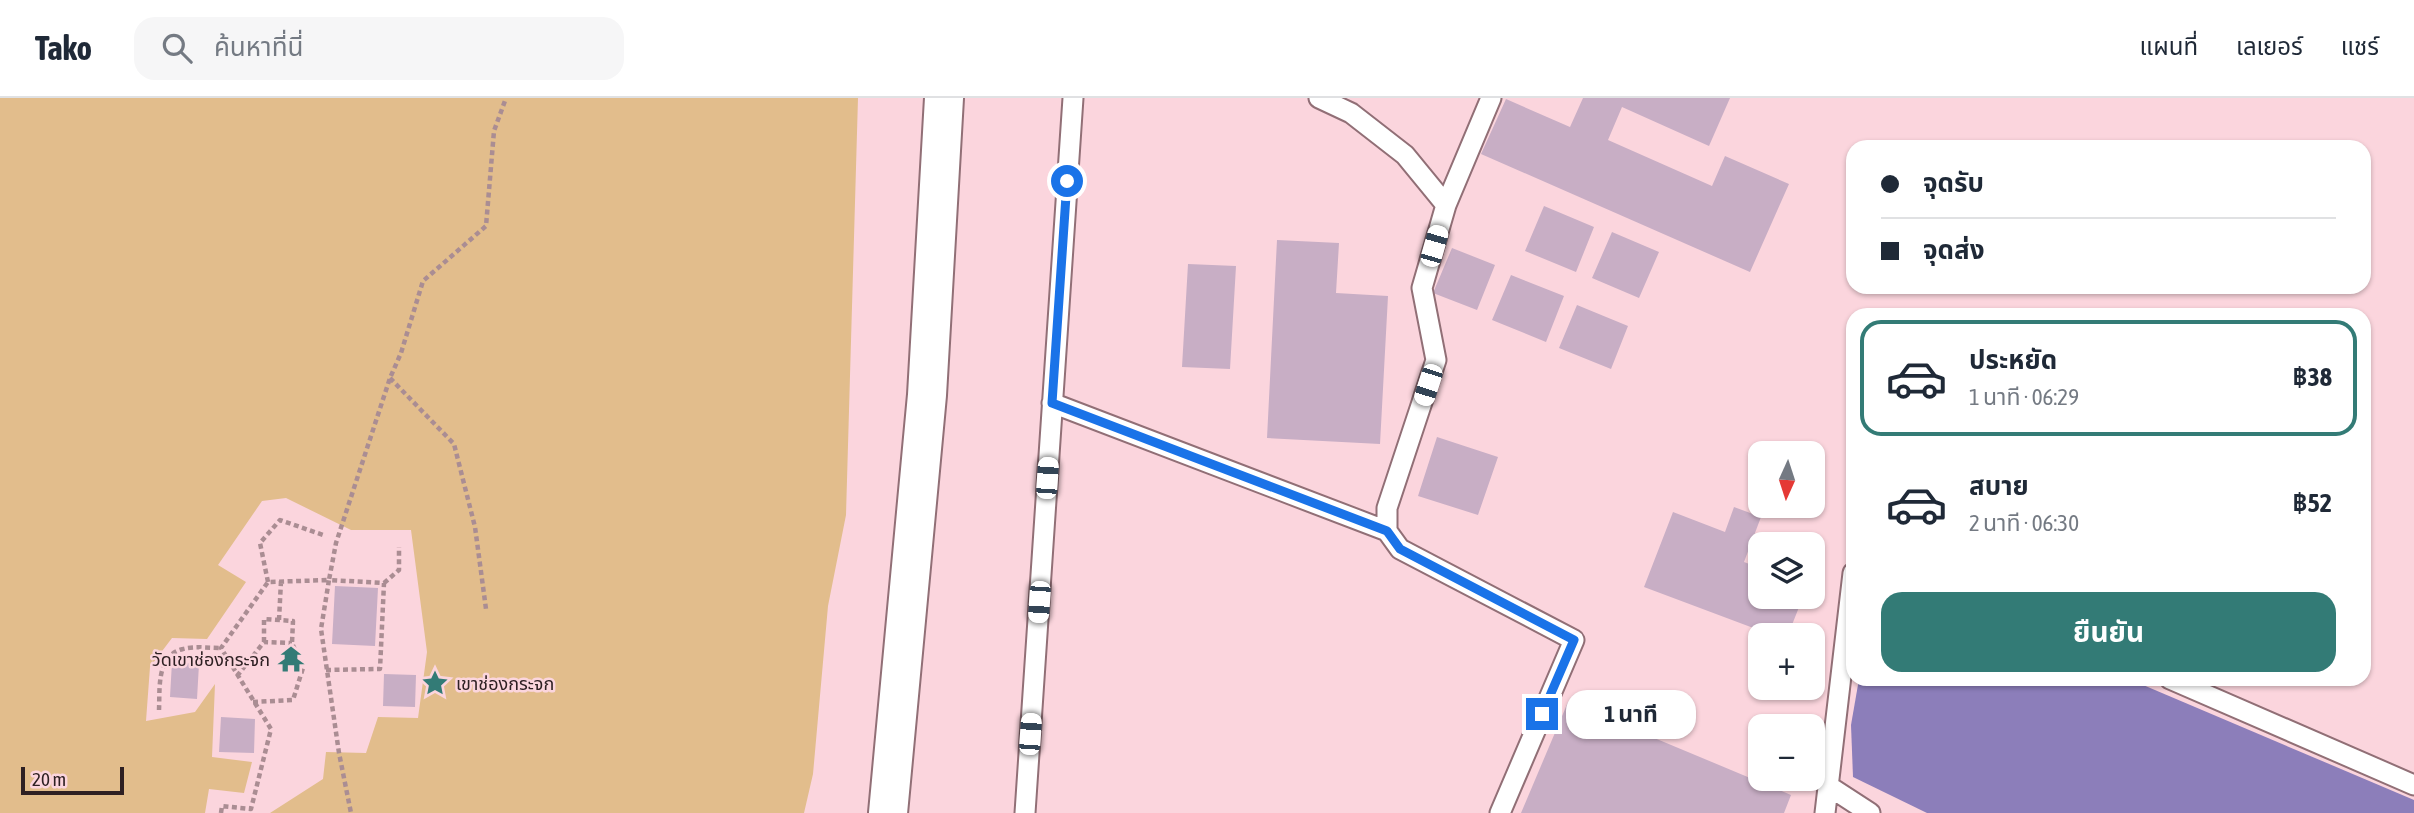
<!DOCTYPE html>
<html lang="th">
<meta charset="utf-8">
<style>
:root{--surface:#fff;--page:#f6f6f7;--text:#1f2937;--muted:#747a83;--line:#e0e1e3;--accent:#337b76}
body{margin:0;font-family:"Asap Condensed","Noto Sans Thai",sans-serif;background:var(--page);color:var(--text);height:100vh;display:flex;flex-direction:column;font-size:26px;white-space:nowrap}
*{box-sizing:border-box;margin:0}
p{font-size:23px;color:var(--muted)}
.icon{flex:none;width:38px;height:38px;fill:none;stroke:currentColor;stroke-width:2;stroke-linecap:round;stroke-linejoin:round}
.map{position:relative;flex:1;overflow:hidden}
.details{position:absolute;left:1846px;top:210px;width:525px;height:378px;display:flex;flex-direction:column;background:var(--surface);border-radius:21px;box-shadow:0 2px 5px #0004}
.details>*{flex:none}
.guide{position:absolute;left:1846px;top:42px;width:525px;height:154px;border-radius:21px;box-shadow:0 2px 5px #0004;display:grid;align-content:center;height:154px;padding:0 35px;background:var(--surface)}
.needle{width:46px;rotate:183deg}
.fabs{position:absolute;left:1748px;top:343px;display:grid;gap:14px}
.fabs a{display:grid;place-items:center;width:77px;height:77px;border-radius:14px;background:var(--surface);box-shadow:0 2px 5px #0004;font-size:35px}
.scale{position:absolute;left:21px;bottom:18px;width:103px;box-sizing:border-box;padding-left:7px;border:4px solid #2e2023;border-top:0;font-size:19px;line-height:24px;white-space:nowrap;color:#2e2023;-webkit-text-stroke:5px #fbd5dd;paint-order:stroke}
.end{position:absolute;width:32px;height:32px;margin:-16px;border:9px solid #1a73e8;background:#fff;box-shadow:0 0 0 4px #fff}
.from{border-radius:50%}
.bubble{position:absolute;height:49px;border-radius:21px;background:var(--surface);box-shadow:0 2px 5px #0004;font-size:23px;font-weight:700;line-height:49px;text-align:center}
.car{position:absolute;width:21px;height:42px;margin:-21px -10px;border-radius:9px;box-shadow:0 0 5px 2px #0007;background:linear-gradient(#fff 24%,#345 0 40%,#fff 0 76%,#345 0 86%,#fff 0)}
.guide b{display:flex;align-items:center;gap:24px;height:66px;font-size:26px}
.guide b+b{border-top:2px solid var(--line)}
.guide i{width:18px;height:18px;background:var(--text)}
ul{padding:12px 0 0;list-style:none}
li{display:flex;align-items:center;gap:21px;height:116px;margin:0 14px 10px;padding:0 21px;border:4px solid transparent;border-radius:21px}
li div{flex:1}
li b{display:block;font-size:26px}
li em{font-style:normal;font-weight:700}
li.on{border-color:var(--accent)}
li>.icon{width:63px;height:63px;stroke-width:1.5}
.action{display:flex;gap:14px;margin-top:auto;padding:14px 35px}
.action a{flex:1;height:80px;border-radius:21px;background:var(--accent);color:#fff;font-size:28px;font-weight:700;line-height:80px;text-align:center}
header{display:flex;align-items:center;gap:42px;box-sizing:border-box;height:98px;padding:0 35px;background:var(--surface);border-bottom:2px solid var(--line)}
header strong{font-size:33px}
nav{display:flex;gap:38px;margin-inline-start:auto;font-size:24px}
.search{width:490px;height:63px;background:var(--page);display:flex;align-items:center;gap:18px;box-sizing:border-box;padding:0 24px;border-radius:21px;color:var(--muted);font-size:26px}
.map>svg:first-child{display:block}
.green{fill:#e2bd8c}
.water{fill:#8c7eba}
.building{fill:#c8aec5}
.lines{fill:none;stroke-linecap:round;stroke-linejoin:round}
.lane-casing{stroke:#916f76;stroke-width:23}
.secondary-casing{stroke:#916f76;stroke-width:42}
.path{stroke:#aa8d93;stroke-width:4.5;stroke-dasharray:5 3.5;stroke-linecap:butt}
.lane{stroke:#fff;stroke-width:19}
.secondary{stroke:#fff;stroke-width:38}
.route{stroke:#1a73e8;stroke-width:9}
.labels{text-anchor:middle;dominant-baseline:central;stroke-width:5;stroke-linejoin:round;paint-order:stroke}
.poi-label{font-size:18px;fill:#2e2023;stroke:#fbd5dd;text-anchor:end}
</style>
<header>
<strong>Tako</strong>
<div class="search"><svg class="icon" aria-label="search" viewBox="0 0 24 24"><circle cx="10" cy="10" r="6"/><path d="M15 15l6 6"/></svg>ค้นหาที่นี่</div>
<nav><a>แผนที่</a><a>เลเยอร์</a><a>แชร์</a></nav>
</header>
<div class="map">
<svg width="2414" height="715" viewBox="0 0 2414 715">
<rect width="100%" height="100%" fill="#fbd5dd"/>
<path class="green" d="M 0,0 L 858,0 L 846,417 L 828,508 L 813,676 L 804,715 L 270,715 L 323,681 L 326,654 L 366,655 L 378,619 L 418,620 L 427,554 L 411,432 L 351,432 L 286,400 L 262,403 L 218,467 L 246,484 L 207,541 L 172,540 L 150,569 L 146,623 L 195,614 L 215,586 L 212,659 L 252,664 L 244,695 L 209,691 L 205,715 L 0,715 Z"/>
<path class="water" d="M 1859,581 L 2129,581 L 2414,702 L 2414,715 L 1927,715 L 1853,679 L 1851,627 Z"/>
<path class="building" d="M 1583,0 L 1730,0 L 1709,48 L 1622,9 L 1608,42 L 1712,88 L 1725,58 L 1789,86 L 1750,174 L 1481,56 L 1506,1 L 1570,29 Z
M 1544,108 L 1594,129 L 1576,174 L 1525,153 Z
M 1612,134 L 1659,154 L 1639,200 L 1592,180 Z
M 1277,142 L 1339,145 L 1336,195 L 1388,198 L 1380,346 L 1267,340 Z
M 1452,150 L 1495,167 L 1477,212 L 1433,195 Z
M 1188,166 L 1236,168 L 1230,271 L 1182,269 Z
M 1511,177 L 1564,198 L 1546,244 L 1492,222 Z
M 1577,207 L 1628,228 L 1611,271 L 1559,250 Z
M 1437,339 L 1498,359 L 1478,417 L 1418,398 Z
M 1734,409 L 1761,419 L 1744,464 L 1760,470 L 1760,499 L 1803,499 L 1788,537 L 1772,537 L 1644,489 L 1673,414 L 1725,434 Z
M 335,488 L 378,490 L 375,548 L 332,546 Z
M 172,564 L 199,566 L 197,601 L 170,599 Z
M 384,576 L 416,577 L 415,609 L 383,608 Z
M 1568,604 L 1791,697 L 1784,715 L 1521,715 Z
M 221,619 L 255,621 L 254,655 L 219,654 Z"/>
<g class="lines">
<g class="lane-casing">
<path id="lane" d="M 1319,0 L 1351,15 L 1405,57 L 1446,107
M 1491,0 L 1446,107 L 1422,190 L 1436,262 L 1387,410 L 1387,433 L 1400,451 L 1574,542 L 1500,715
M 1052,305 L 1387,433
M 2170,581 L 2414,687
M 1830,689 L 1870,715
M 1025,715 L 1073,0
M 1825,715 L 1853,475"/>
</g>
<g class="secondary-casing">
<path id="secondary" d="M 888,715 L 927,297 L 944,0"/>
</g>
<path class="path" d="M 390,280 L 454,346 L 475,429 L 486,511
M 268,484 L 260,445 L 280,422 L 323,437
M 384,485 L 399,472 L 399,449
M 279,522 L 281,483
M 326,572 L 380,571 L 384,485 L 329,482 L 321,531 L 339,655 L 351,715
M 237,578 L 264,544 L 292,545
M 253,604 L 293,602 L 303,570 L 292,545 L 293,523 L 264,521 L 264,544
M 159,612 C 160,591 156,557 183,551 C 194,548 210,550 221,550
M 221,715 L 222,708 L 251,711 L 271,631 L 221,550 L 268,484 L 329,482 L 336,445 L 390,280 L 401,255 L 423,183 L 486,128 L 494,33 L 506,0"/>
<use href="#lane" class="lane"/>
<use href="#secondary" class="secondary"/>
</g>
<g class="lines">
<path class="route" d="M 1067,83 L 1052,305 L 1387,433 L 1400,451 L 1574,542 L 1542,616"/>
</g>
<defs>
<g id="temple-bare" transform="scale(2.1)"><path d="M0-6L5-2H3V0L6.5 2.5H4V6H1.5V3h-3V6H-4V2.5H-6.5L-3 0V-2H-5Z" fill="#337b76" stroke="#fbd5dd" stroke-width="2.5" paint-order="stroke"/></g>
<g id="sight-bare" transform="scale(2.1)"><path d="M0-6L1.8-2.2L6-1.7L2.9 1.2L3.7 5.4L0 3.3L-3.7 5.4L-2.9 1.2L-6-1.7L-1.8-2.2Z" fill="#337b76" stroke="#fbd5dd" stroke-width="2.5" paint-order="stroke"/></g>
</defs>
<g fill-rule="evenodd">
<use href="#temple-bare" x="291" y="561"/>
<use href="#sight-bare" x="435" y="585"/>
</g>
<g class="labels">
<g class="poi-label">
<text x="270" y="561">วัดเขาช่องกระจก</text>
<text x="456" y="585" text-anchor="start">เขาช่องกระจก</text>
</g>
</g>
</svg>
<div class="fabs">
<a><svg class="needle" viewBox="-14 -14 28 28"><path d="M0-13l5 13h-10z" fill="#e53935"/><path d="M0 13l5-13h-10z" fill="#747a83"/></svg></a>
<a><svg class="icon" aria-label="layers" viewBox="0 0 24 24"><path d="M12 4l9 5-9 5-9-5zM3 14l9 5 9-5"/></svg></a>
<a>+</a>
<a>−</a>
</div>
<div class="scale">20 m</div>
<i class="end from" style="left:1067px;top:83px"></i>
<i class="end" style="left:1542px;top:616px"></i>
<div class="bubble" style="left:1566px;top:592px;width:130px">1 นาที</div>
<i class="car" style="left:1434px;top:148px;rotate:16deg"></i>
<i class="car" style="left:1428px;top:287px;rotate:198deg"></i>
<i class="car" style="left:1047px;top:380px;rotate:4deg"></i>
<i class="car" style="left:1039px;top:504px;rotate:184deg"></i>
<i class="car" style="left:1030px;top:636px;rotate:4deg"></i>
<div class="guide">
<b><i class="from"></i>จุดรับ</b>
<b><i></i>จุดส่ง</b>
</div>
<section class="details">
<ul>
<li class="on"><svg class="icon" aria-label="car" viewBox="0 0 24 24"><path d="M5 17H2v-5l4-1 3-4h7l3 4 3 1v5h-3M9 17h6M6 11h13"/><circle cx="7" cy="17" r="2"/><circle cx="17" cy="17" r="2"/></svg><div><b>ประหยัด</b><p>1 นาที · 06:29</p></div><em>฿38</em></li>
<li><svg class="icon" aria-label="car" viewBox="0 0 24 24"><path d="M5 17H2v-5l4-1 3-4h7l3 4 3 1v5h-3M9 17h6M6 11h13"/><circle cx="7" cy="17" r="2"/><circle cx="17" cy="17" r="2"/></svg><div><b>สบาย</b><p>2 นาที · 06:30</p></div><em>฿52</em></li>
</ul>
<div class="action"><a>ยืนยัน</a></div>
</section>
</div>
